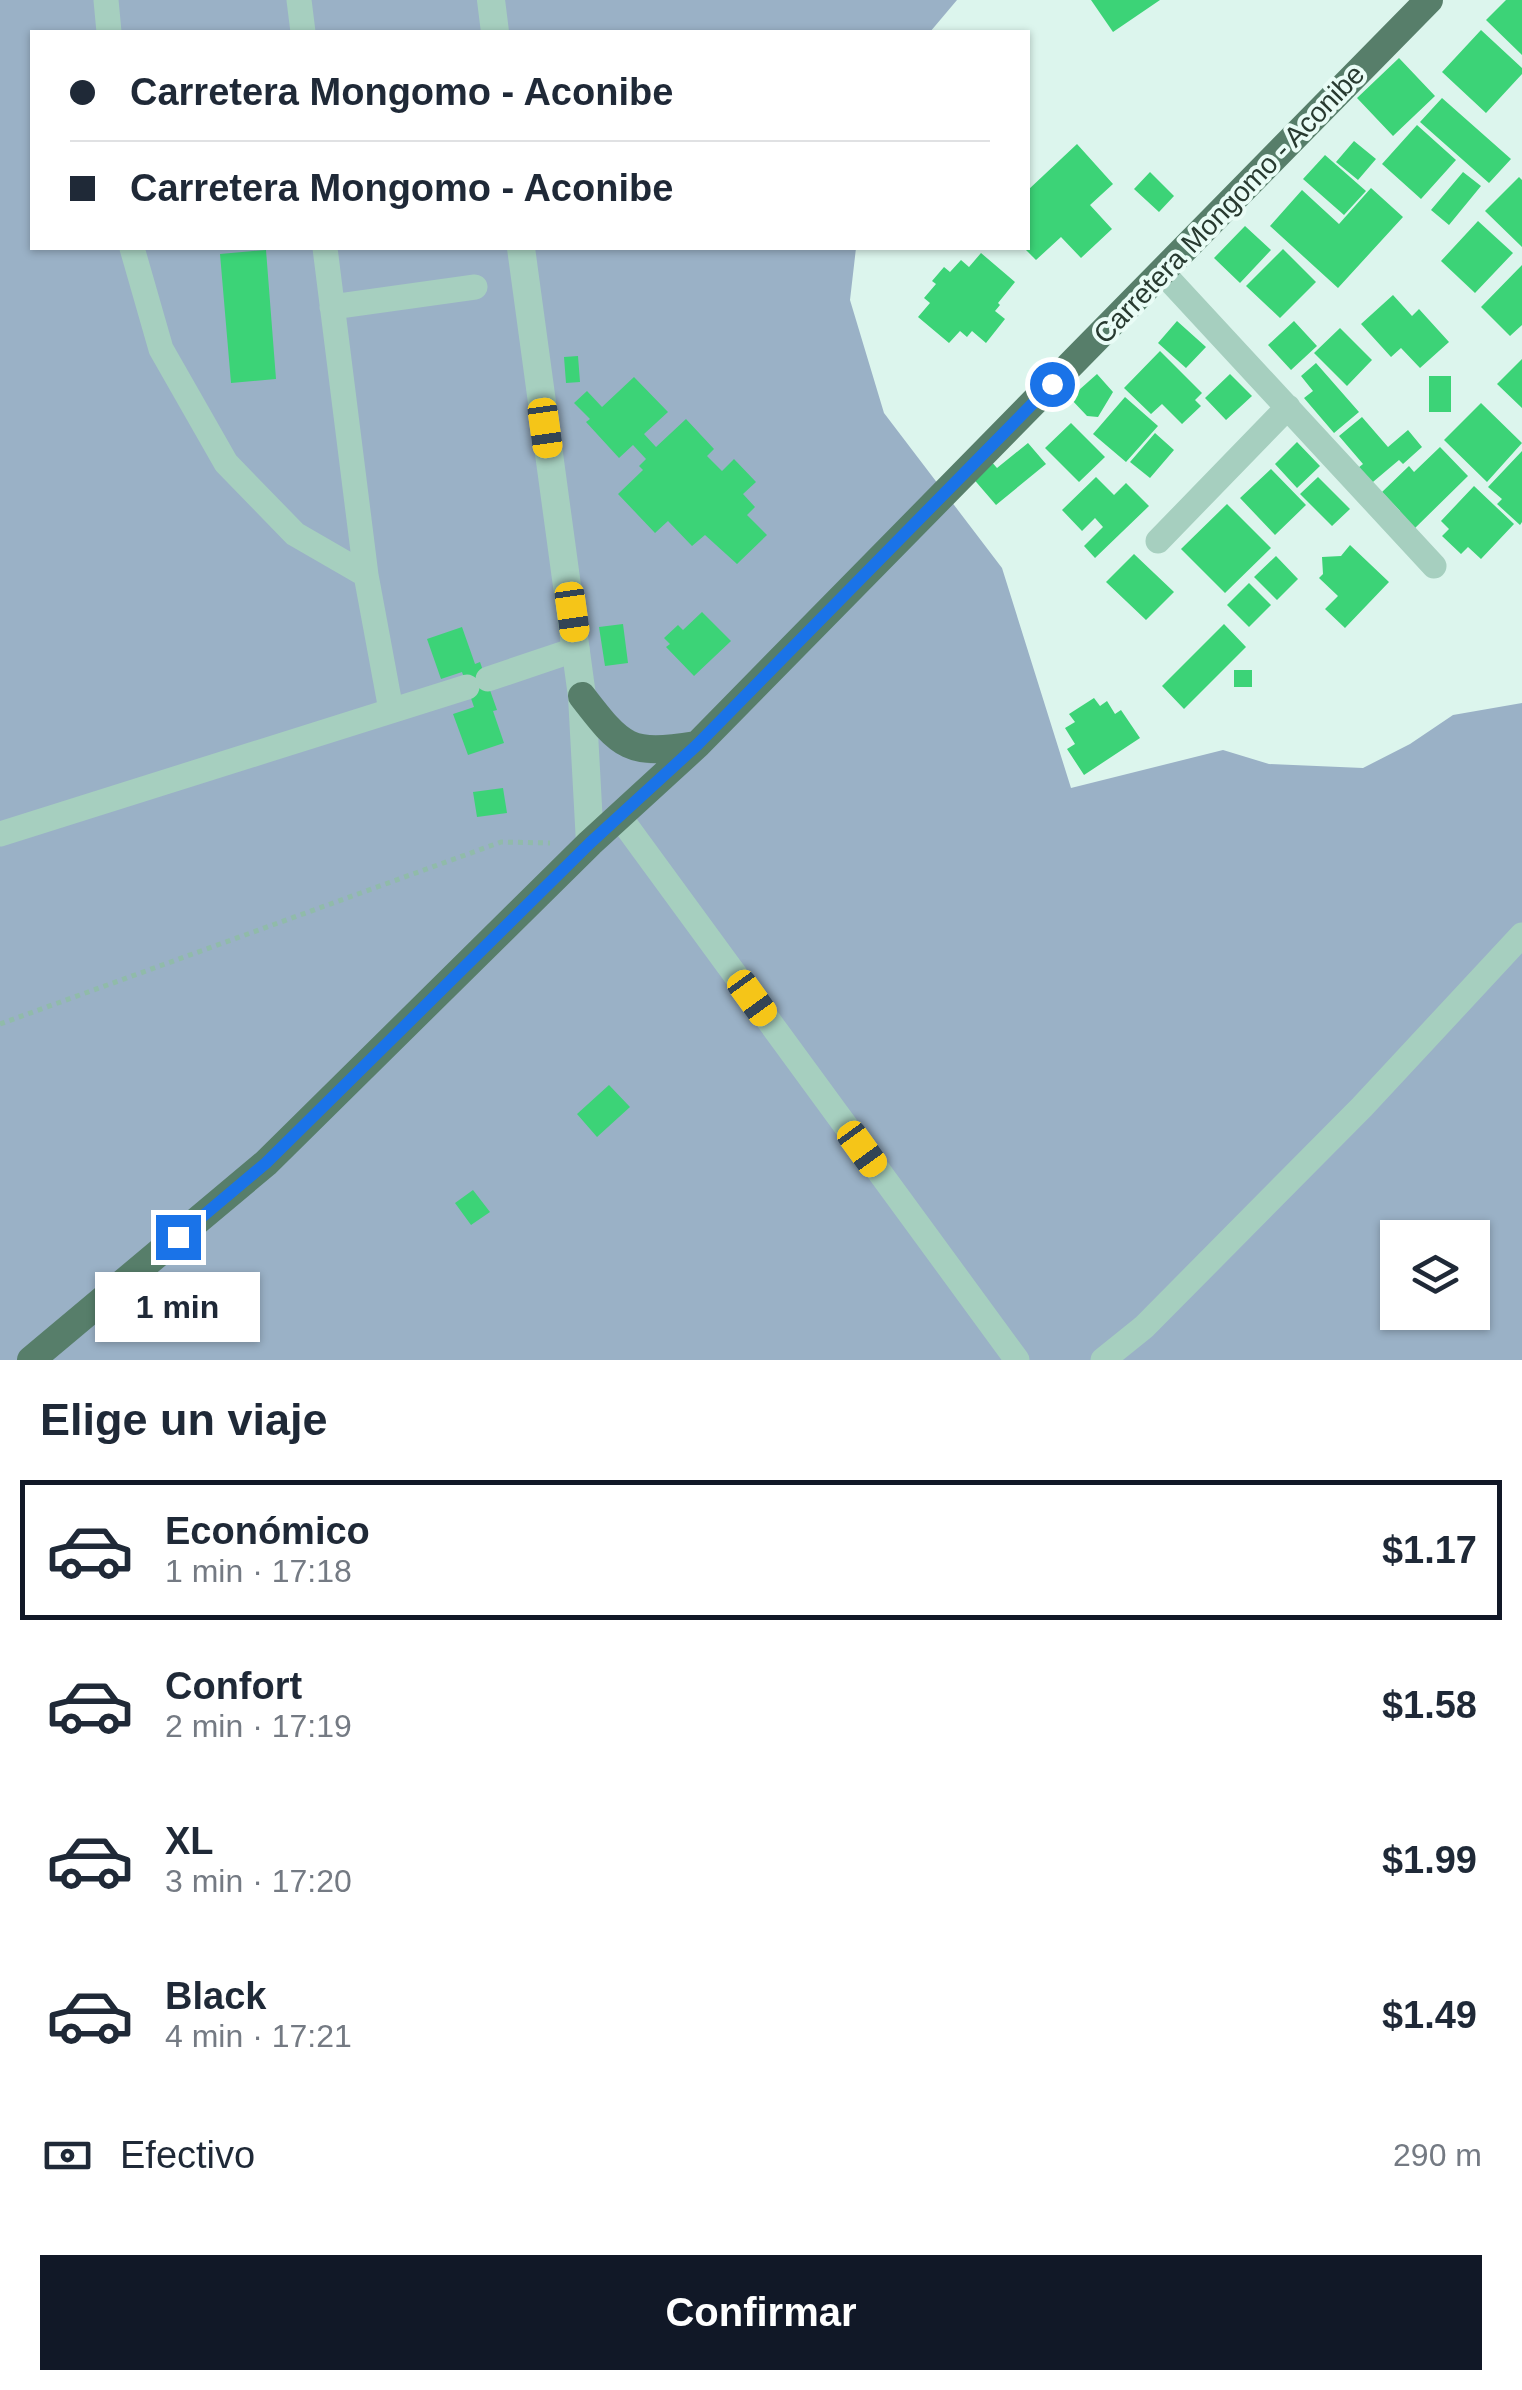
<!DOCTYPE html>
<html lang="es">
<meta charset="utf-8">
<style>
:root{--surface:#fff;--page:#f6f6f7;--text:#1f2937;--muted:#747a83;--line:#e0e1e3;--accent:#111827}
body{margin:0;font-family:Arial,sans-serif;background:var(--page);color:var(--text);height:100vh;display:flex;flex-direction:column;font-size:38px;white-space:nowrap}
*{box-sizing:border-box;margin:0}
p{font-size:32px;color:var(--muted)}
.icon{flex:none;width:55px;height:55px;fill:none;stroke:currentColor;stroke-width:2;stroke-linecap:round;stroke-linejoin:round}
.map{position:relative;height:1360px;overflow:hidden}
.side{display:flex;flex-direction:column;background:var(--surface);flex:1}
.side>*{flex:none}
.guide{position:absolute;left:30px;top:30px;width:1000px;height:220px;border-radius:0px;box-shadow:0 2px 8px #0004;display:grid;align-content:center;height:220px;padding:0 40px;background:var(--surface)}
.tools{position:absolute;left:1380px;top:1220px;display:grid;gap:20px}
.tools a{display:grid;place-items:center;width:110px;height:110px;border-radius:0px;background:var(--surface);box-shadow:0 2px 8px #0004;font-size:50px}
.end{position:absolute;width:45px;height:45px;margin:-22px;border:12px solid #1a73e8;background:#fff;box-shadow:0 0 0 5px #fff}
.from{border-radius:50%}
.bubble{position:absolute;height:70px;border-radius:0px;background:var(--surface);box-shadow:0 2px 8px #0004;font-size:32px;font-weight:700;line-height:70px;text-align:center}
.car{position:absolute;width:30px;height:60px;margin:-30px -15px;border-radius:12px;box-shadow:0 0 8px 2px #0007;background:linear-gradient(#f5c518 24%,#345 0 40%,#f5c518 0 76%,#345 0 86%,#f5c518 0)}
.guide b{display:flex;align-items:center;gap:35px;height:95px;font-size:38px}
.guide b+b{border-top:2px solid var(--line)}
.guide i{width:25px;height:25px;background:var(--text)}
ul{padding:0;list-style:none}
li{display:flex;align-items:center;gap:30px;height:140px;margin:0 20px 15px;padding:0 20px;border:5px solid transparent;border-radius:0px}
li div{flex:1}
li b{display:block;font-size:38px}
li em{font-style:normal;font-weight:700}
li.active{border-color:var(--accent)}
li>.icon{width:90px;height:90px;stroke-width:1.5}
h2{padding:0 40px;font-size:45px;line-height:120px}
.pay{display:flex;align-items:center;gap:25px;height:110px;padding:0 40px;font-size:38px}
.pay p{margin-inline-start:auto}
.button{display:flex;gap:20px;margin-top:auto;padding:20px 40px}
.button a{flex:1;height:115px;border-radius:0px;background:var(--accent);color:#fff;font-size:40px;font-weight:700;line-height:115px;text-align:center}
.map>svg:first-child{display:block}
.green{fill:#9ab1c6;fill-rule:evenodd}
.building{fill:#3cd377}
.lines{fill:none;stroke-linecap:round;stroke-linejoin:round}
.path{stroke:#90bba9;stroke-width:5;stroke-dasharray:5 5;stroke-linecap:butt}
.minor{stroke:#a6cfbf;stroke-width:25}
.tertiary{stroke:#a6cfbf;stroke-width:28}
.primary{stroke:#577e6a;stroke-width:28}
.route{stroke:#1a73e8;stroke-width:12}
.labels{text-anchor:middle;dominant-baseline:central;stroke-width:8;stroke-linejoin:round;paint-order:stroke}
.street-label{font-size:28px;fill:#283a30;stroke:#e9fcf6}
</style>
<div class="map">
<svg width="1522" height="1360" viewBox="0 0 1522 1360">
<rect width="100%" height="100%" fill="#dcf5ed"/>
<path class="green" d="M 0,0 L 957,0 L 930,32 L 32,32 L 32,248 L 856,248 L 850,300 L 884,413 L 1002,568 L 1071,788 L 1223,750 L 1269,764 L 1363,768 L 1410,744 L 1453,715 L 1522,703 L 1522,1360 L 0,1360 ZM 1398,1238 L 1472,1238 L 1472,1312 L 1398,1312 Z"/>
<path class="building" d="M 1091,0 L 1160,0 L 1113,32 Z
M 1506,0 L 1522,0 L 1522,55 L 1486,20 Z
M 1481,30 L 1522,68 L 1522,74 L 1486,113 L 1442,72 Z
M 1399,58 L 1435,96 L 1393,136 L 1357,98 Z
M 1442,98 L 1511,159 L 1489,183 L 1420,122 Z
M 1417,125 L 1456,160 L 1421,199 L 1382,164 Z
M 1354,141 L 1376,159 L 1358,180 L 1336,162 Z
M 1077,144 L 1113,184 L 1090,205 L 1112,229 L 1081,258 L 1061,237 L 1036,260 L 1024,248 L 1028,248 L 1028,190 Z
M 1325,155 L 1366,191 L 1344,215 L 1303,179 Z
M 1150,172 L 1174,196 L 1159,212 L 1134,189 Z
M 1463,172 L 1481,186 L 1449,225 L 1431,210 Z
M 1519,177 L 1522,180 L 1522,247 L 1485,211 Z
M 1371,188 L 1403,217 L 1338,288 L 1270,226 L 1302,190 L 1339,224 Z
M 1478,221 L 1513,253 L 1475,293 L 1441,261 Z
M 1245,226 L 1271,250 L 1240,283 L 1214,258 Z
M 1283,249 L 1316,282 L 1280,318 L 1246,286 Z
M 266,250 L 276,379 L 231,383 L 220,254 Z
M 981,253 L 1015,282 L 998,303 L 1000,305 L 995,311 L 1005,319 L 986,343 L 972,331 L 967,337 L 960,331 L 949,343 L 918,317 L 930,303 L 924,298 L 936,284 L 932,281 L 944,267 L 950,272 L 961,260 L 969,267 Z
M 1522,265 L 1522,325 L 1510,336 L 1481,307 Z
M 1393,295 L 1412,316 L 1419,309 L 1449,342 L 1420,368 L 1401,348 L 1391,357 L 1361,324 Z
M 1177,321 L 1206,347 L 1186,368 L 1158,343 Z
M 1294,321 L 1317,346 L 1291,370 L 1268,345 Z
M 1340,328 L 1372,360 L 1347,386 L 1314,353 Z
M 1160,351 L 1202,393 L 1195,400 L 1201,406 L 1182,424 L 1162,404 L 1151,414 L 1124,388 Z
M 578,356 L 580,382 L 566,383 L 564,357 Z
M 1522,359 L 1522,408 L 1497,384 Z
M 1316,363 L 1359,412 L 1334,433 L 1304,398 L 1313,391 L 1301,376 Z
M 1097,374 L 1113,392 L 1098,417 L 1087,416 L 1070,398 Z
M 1230,374 L 1252,396 L 1226,420 L 1205,398 Z
M 1429,376 L 1451,376 L 1451,412 L 1429,412 Z
M 634,377 L 668,412 L 644,434 L 656,447 L 686,419 L 714,449 L 707,456 L 722,471 L 734,459 L 756,482 L 743,494 L 755,507 L 747,515 L 767,535 L 737,564 L 705,535 L 692,546 L 668,521 L 655,533 L 618,494 L 643,470 L 639,466 L 646,459 L 633,445 L 619,458 L 586,422 L 590,419 L 574,403 L 587,391 L 602,407 Z
M 1125,397 L 1158,426 L 1126,462 L 1093,434 Z
M 1481,403 L 1522,443 L 1487,482 L 1444,440 Z
M 1362,417 L 1388,447 L 1408,430 L 1422,447 L 1403,464 L 1399,460 L 1367,487 L 1353,472 L 1363,464 L 1339,436 Z
M 1071,423 L 1105,457 L 1079,482 L 1045,448 Z
M 1155,433 L 1174,450 L 1150,478 L 1130,462 Z
M 1297,442 L 1320,466 L 1297,488 L 1275,464 Z
M 1028,443 L 1046,464 L 996,505 L 971,476 L 990,460 L 997,468 Z
M 1440,447 L 1468,476 L 1412,531 L 1395,515 L 1400,511 L 1382,492 L 1409,466 L 1414,472 Z
M 1522,451 L 1522,522 L 1520,525 L 1497,504 L 1502,499 L 1488,487 Z
M 1271,469 L 1306,505 L 1275,535 L 1240,498 Z
M 1096,477 L 1114,495 L 1126,483 L 1149,506 L 1095,558 L 1084,546 L 1103,527 L 1095,518 L 1082,531 L 1062,510 Z
M 1318,477 L 1350,509 L 1332,526 L 1300,494 Z
M 1474,486 L 1514,524 L 1481,559 L 1468,547 L 1461,554 L 1442,536 L 1449,529 L 1441,521 Z
M 1227,504 L 1271,548 L 1225,593 L 1181,549 Z
M 1350,545 L 1389,582 L 1345,628 L 1325,609 L 1338,596 L 1319,578 L 1323,574 L 1322,557 L 1341,556 Z
M 1134,554 L 1174,592 L 1146,620 L 1106,582 Z
M 1276,556 L 1298,579 L 1277,600 L 1254,577 Z
M 1249,583 L 1271,605 L 1249,627 L 1227,605 Z
M 702,612 L 731,641 L 694,676 L 666,647 L 670,644 L 664,638 L 678,625 L 683,630 Z
M 623,624 L 628,663 L 605,666 L 599,627 Z
M 1224,624 L 1246,647 L 1184,709 L 1162,686 Z
M 462,627 L 475,664 L 480,662 L 497,710 L 493,711 L 504,743 L 468,755 L 453,714 L 474,707 L 462,672 L 441,679 L 427,639 Z
M 1234,670 L 1252,670 L 1252,687 L 1234,687 Z
M 1094,698 L 1100,706 L 1107,701 L 1115,714 L 1121,710 L 1140,738 L 1084,775 L 1067,749 L 1075,744 L 1065,728 L 1075,722 L 1069,714 Z
M 503,788 L 507,813 L 477,817 L 473,792 Z
M 609,1085 L 630,1107 L 597,1137 L 577,1114 Z
M 473,1190 L 490,1212 L 471,1225 L 455,1203 Z"/>
<g class="lines">
<path class="path" d="M 0,1024 L 501,842 L 550,843"/>
<path class="minor" d="M 106,0 L 109,32
M 299,0 L 303,32
M 132,248 L 161,349 L 226,463 L 295,534 L 366,575
M 325,248 L 366,575 L 391,710
M 1162,272 L 1434,566
M 332,307 L 475,287
M 1158,541 L 1288,407
M 488,679 L 577,649
M 619,816 L 1017,1360
M 0,834 L 467,687
M 1103,1360 L 1144,1327 L 1362,1107 L 1522,935"/>
<path class="tertiary" d="M 491,0 L 495,32
M 521,248 L 582,696 L 590,843"/>
<path class="primary" d="M 582,696 C 622,748 629,756 696,745
M 31,1360 L 266,1163 L 590,843 L 697,745 L 1429,0"/>
</g>
<g class="lines">
<path class="route" d="M 178,1237 L 266,1163 L 590,843 L 697,745 L 1052,384"/>
</g>
<g class="labels">
<g class="street-label">
<text transform="translate(1229 204) rotate(-46)">Carretera Mongomo - Aconibe</text>
</g>
</g>
</svg>
<div class="tools">
<a><svg class="icon" aria-label="layers" viewBox="0 0 24 24"><path d="M12 4l9 5-9 5-9-5zM3 14l9 5 9-5"/></svg></a>
</div>
<i class="end from" style="left:1052px;top:384px"></i>
<i class="end" style="left:178px;top:1237px"></i>
<div class="bubble" style="left:95px;top:1272px;width:165px">1 min</div>
<i class="car" style="left:545px;top:428px;rotate:172deg"></i>
<i class="car" style="left:572px;top:612px;rotate:172deg"></i>
<i class="car" style="left:752px;top:998px;rotate:144deg"></i>
<i class="car" style="left:862px;top:1149px;rotate:144deg"></i>
<div class="guide">
<b><i class="from"></i>Carretera Mongomo - Aconibe</b>
<b><i></i>Carretera Mongomo - Aconibe</b>
</div>
</div>
<section class="side">
<h2>Elige un viaje</h2>
<ul>
<li class="active"><svg class="icon" aria-label="car" viewBox="0 0 24 24"><path d="M5 17H2v-5l4-1 3-4h7l3 4 3 1v5h-3M9 17h6M6 11h13"/><circle cx="7" cy="17" r="2"/><circle cx="17" cy="17" r="2"/></svg><div><b>Económico</b><p>1 min · 17:18</p></div><em>$1.17</em></li>
<li><svg class="icon" aria-label="car" viewBox="0 0 24 24"><path d="M5 17H2v-5l4-1 3-4h7l3 4 3 1v5h-3M9 17h6M6 11h13"/><circle cx="7" cy="17" r="2"/><circle cx="17" cy="17" r="2"/></svg><div><b>Confort</b><p>2 min · 17:19</p></div><em>$1.58</em></li>
<li><svg class="icon" aria-label="car" viewBox="0 0 24 24"><path d="M5 17H2v-5l4-1 3-4h7l3 4 3 1v5h-3M9 17h6M6 11h13"/><circle cx="7" cy="17" r="2"/><circle cx="17" cy="17" r="2"/></svg><div><b>XL</b><p>3 min · 17:20</p></div><em>$1.99</em></li>
<li><svg class="icon" aria-label="car" viewBox="0 0 24 24"><path d="M5 17H2v-5l4-1 3-4h7l3 4 3 1v5h-3M9 17h6M6 11h13"/><circle cx="7" cy="17" r="2"/><circle cx="17" cy="17" r="2"/></svg><div><b>Black</b><p>4 min · 17:21</p></div><em>$1.49</em></li>
</ul>
<div class="pay"><svg class="icon" aria-label="cash" viewBox="0 0 24 24"><path d="M3 7h18v10H3z"/><circle cx="12" cy="12" r="2"/></svg>Efectivo<p>290 m</p></div>
<div class="button"><a>Confirmar</a></div>
</section>
